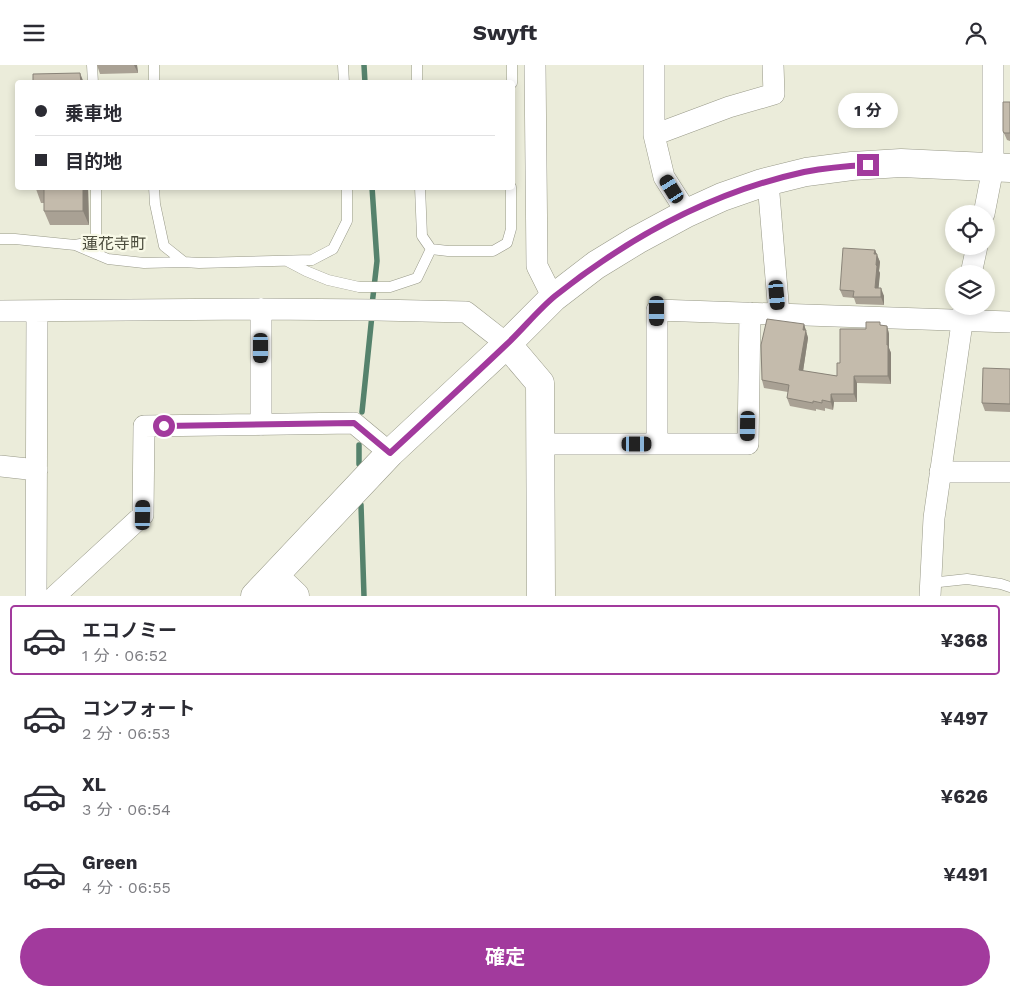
<!DOCTYPE html>
<html lang="ja">
<meta charset="utf-8">
<style>
:root{--surface:#fff;--page:#f7f7f7;--text:#2b2b33;--muted:#7c7c81;--line:#e1e1e2;--accent:#a23a9d}
body{margin:0;font-family:"Work Sans","Noto Sans JP",sans-serif;background:var(--page);color:var(--text);height:100vh;display:flex;flex-direction:column;font-size:19px;white-space:nowrap}
*{box-sizing:border-box;margin:0}
p{font-size:16px;color:var(--muted)}
.icon{flex:none;width:28px;height:28px;fill:none;stroke:currentColor;stroke-width:2;stroke-linecap:round;stroke-linejoin:round}
.map{position:relative;height:531px;overflow:hidden}
.drawer{display:flex;flex-direction:column;background:var(--surface);flex:1}
.drawer>*{flex:none}
.top-card{position:absolute;left:15px;top:15px;width:500px;height:110px;border-radius:5px;box-shadow:0 2px 8px #0003;display:grid;align-content:center;height:110px;padding:0 20px;background:var(--surface)}
.buttons{position:absolute;left:945px;top:140px;display:grid;gap:10px}
.buttons a{display:grid;place-items:center;width:50px;height:50px;border-radius:50%;background:var(--surface);box-shadow:0 2px 8px #0003;font-size:25px}
.end{position:absolute;width:22px;height:22px;margin:-11px;border:6px solid #a23a9d;background:#fff;box-shadow:0 0 0 2px #fff}
.from{border-radius:50%}
.bubble{position:absolute;height:35px;border-radius:18px;background:var(--surface);box-shadow:0 2px 8px #0003;font-size:16px;font-weight:700;line-height:35px;text-align:center}
.car{position:absolute;width:15px;height:30px;margin:-15px -8px;border-radius:6px;box-shadow:0 0 4px 1px #0007;background:linear-gradient(#222 24%,#8ab4d8 0 40%,#222 0 76%,#8ab4d8 0 86%,#222 0)}
.top-card b{display:flex;align-items:center;gap:18px;height:48px;font-size:19px}
.top-card b+b{border-top:1px solid var(--line)}
.top-card i{width:12px;height:12px;background:var(--text)}
ul{padding:9px 0 0;list-style:none}
li{display:flex;align-items:center;gap:15px;height:70px;margin:0 10px 8px;padding:0 10px;border:2px solid transparent;border-radius:5px}
li div{flex:1}
li b{display:block;font-size:19px}
li em{font-style:normal;font-weight:700}
li.current{border-color:var(--accent)}
li>.icon{width:45px;height:45px;stroke-width:1.5}
.button{display:flex;gap:10px;margin-top:auto;padding:10px 20px}
.button a{flex:1;height:58px;border-radius:30px;background:var(--accent);color:#fff;font-size:20px;font-weight:700;line-height:58px;text-align:center}
header{display:flex;justify-content:space-between;align-items:center;height:65px;padding:0 20px;background:var(--surface);font-size:22px;font-weight:700}
.map>svg:first-child{display:block}
.lines{fill:none;stroke-linecap:round;stroke-linejoin:round}
.stream{stroke:#55826c;stroke-width:5.5}
.lane-casing{stroke:#989988;stroke-width:11}
.street-casing{stroke:#989988;stroke-width:22}
.secondary-casing{stroke:#989988;stroke-width:29}
.lane{stroke:#fff;stroke-width:10}
.street{stroke:#fff;stroke-width:21}
.secondary{stroke:#fff;stroke-width:28}
.wall{fill:#a9a194}
.shaded-wall{fill:#898378}
.building{fill:#c4bbac;stroke:#898378}
.route{stroke:#a23a9d;stroke-width:6}
.labels{text-anchor:middle;dominant-baseline:central;stroke-width:4.5;stroke-linejoin:round;paint-order:stroke}
.quarter-label{font-size:16px;fill:#4b4c3d;stroke:#f8f9e7}
</style>
<header><svg class="icon" aria-label="menu" viewBox="0 0 24 24"><path d="M4 6h16M4 12h16M4 18h16"/></svg>Swyft<svg class="icon" aria-label="person" viewBox="0 0 24 24"><circle cx="12" cy="8" r="4"/><path d="M4 21q1-7 8-7t8 7"/></svg></header>
<div class="map">
<svg width="1010" height="531" viewBox="0 0 1010 531">
<rect width="100%" height="100%" fill="#ebecda"/>
<g class="lines">
<path class="stream" d="M 364,0 L 365,18
M 372,122 L 377,196 L 372,240
M 362,347 L 372,250
M 359,380 L 359,399
M 361,440 L 364,531"/>
<g class="lane-casing">
<path id="lane" d="M 92,0 L 93,18
M 154,0 L 154,18
M 343,0 L 344,18
M 417,18 L 417,0
M 512,18 L 512,0
M 154,122 L 155,139 L 164,181 L 184,197 L 199,198 L 312,195 L 333,184 L 347,156 L 347,122
M 420,122 L 422,171 L 431,184 L 448,186 L 493,186 L 507,178 L 511,164 L 511,122
M 0,174 L 15,174 L 75,180 L 91,177 L 96,170 L 96,122
M 75,180 L 108,194 L 144,198 L 184,197
M 287,196 L 306,206 L 328,215 L 359,222 L 390,222 L 417,213 L 431,184
M 930,518 L 967,514 L 1001,519 L 1010,522"/>
</g>
<g class="street-casing">
<path id="street" d="M 535,0 L 537,201 L 553,233
M 654,0 L 654,70 L 664,112 L 687,148
M 654,70 L 729,42 L 774,29 L 773,0
M 768,117 L 779,249
M 984,149 L 993,103 L 993,0
M 971,209 L 977,181
M 261,244 L 261,360
M 0,246 L 261,244 L 377,245 L 466,247 L 507,279
M 541,379 L 748,379 L 750,248
M 657,379 L 657,245 L 1010,257
M 0,401 L 37,405
M 940,407 L 1010,407
M 36,531 L 37,246
M 55,531 L 143,450 L 144,361 L 354,358 L 390,388
M 930,531 L 934,453 L 964,244"/>
</g>
<g class="secondary-casing">
<path id="secondary" d="M 507,279 L 540,318 L 541,531
M 274,511 L 295,531
M 255,531 L 390,388 L 507,279 L 553,233 L 596,200 L 637,175 L 687,148 L 722,132 L 762,118 L 806,107 L 852,101 L 901,98 L 1010,103"/>
</g>
<use href="#lane" class="lane"/>
<use href="#street" class="street"/>
<use href="#secondary" class="secondary"/>
</g>
<path class="wall" d="M 97,0 L 137,0 L 138,8 L 100,9 Z
M 1010,37 L 1010,76 L 1007,75 L 1003,66 Z
M 88,122 L 89,160 L 50,160 L 44,146 L 44,138 L 41,138 L 36,124 Z
M 875,185 L 880,197 L 879,206 L 880,208 L 878,223 L 884,231 L 884,240 L 856,239 L 854,233 L 843,232 L 840,225 Z
M 804,259 L 808,273 L 803,306 L 837,311 L 866,264 L 881,260 L 887,261 L 889,269 L 889,283 L 891,288 L 891,319 L 857,318 L 857,337 L 834,337 L 833,345 L 825,343 L 825,346 L 816,344 L 816,346 L 790,341 L 787,333 L 788,327 L 764,323 L 762,315 Z
M 1010,304 L 1010,347 L 985,346 L 982,338 Z"/>
<path class="shaded-wall" d="M 134,0 L 137,0 L 138,8 Z
M 80,8 L 84,18 L 81,18 Z
M 83,122 L 88,122 L 89,160 L 83,146 Z
M 875,185 L 880,197 L 879,206 L 880,208 L 878,230 L 875,223 Z
M 881,223 L 884,231 L 884,240 L 881,232 Z
M 804,259 L 808,273 L 802,313 L 799,305 Z
M 887,261 L 889,269 L 889,283 L 891,288 L 891,319 L 888,311 Z
M 854,311 L 857,318 L 857,337 L 854,329 Z
M 831,329 L 834,337 L 833,345 L 831,337 Z"/>
<path class="building" d="M 80,8 L 81,18 L 33,18 L 33,9 Z
M 1003,37 L 1010,37 L 1010,68 L 1004,68 L 1003,66 Z
M 36,122 L 83,122 L 83,146 L 44,146 L 44,124 L 36,124 Z
M 843,183 L 875,185 L 874,189 L 877,189 L 876,200 L 877,201 L 875,223 L 881,223 L 881,232 L 853,232 L 854,226 L 840,225 Z
M 767,254 L 804,259 L 803,265 L 806,265 L 799,305 L 837,311 L 837,298 L 840,298 L 840,264 L 866,264 L 866,257 L 880,257 L 880,260 L 887,261 L 887,280 L 888,280 L 888,311 L 854,311 L 854,329 L 831,329 L 831,337 L 822,335 L 822,338 L 813,336 L 813,338 L 787,333 L 789,320 L 762,315 L 761,280 Z
M 983,303 L 1010,304 L 1010,339 L 982,338 Z"/>
<g class="lines">
<path class="route" d="M 164,361 L 354,358 L 390,388 C 429,352 468,316 507,279 C 523,264 538,245 555,231 C 628,173 713,127 804,107 C 825,103 847,101 868,100"/>
</g>
<g class="labels">
<g class="quarter-label">
<text x="114" y="178">蓮花寺町</text>
</g>
</g>
</svg>
<div class="buttons">
<a><svg class="icon" aria-label="locate" viewBox="0 0 24 24"><circle cx="12" cy="12" r="6"/><path d="M12 2v4M12 18v4M2 12h4M18 12h4"/></svg></a>
<a><svg class="icon" aria-label="layers" viewBox="0 0 24 24"><path d="M12 4l9 5-9 5-9-5zM3 14l9 5 9-5"/></svg></a>
</div>
<i class="end from" style="left:164px;top:361px"></i>
<i class="end" style="left:868px;top:100px"></i>
<div class="bubble" style="left:838px;top:28px;width:60px">1 分</div>
<i class="car" style="left:672px;top:124px;rotate:328deg"></i>
<i class="car" style="left:777px;top:230px;rotate:175deg"></i>
<i class="car" style="left:657px;top:246px;rotate:180deg"></i>
<i class="car" style="left:261px;top:283px;rotate:180deg"></i>
<i class="car" style="left:748px;top:361px;rotate:181deg"></i>
<i class="car" style="left:637px;top:379px;rotate:90deg"></i>
<i class="car" style="left:143px;top:450px;rotate:1deg"></i>
<div class="top-card">
<b><i class="from"></i>乗車地</b>
<b><i></i>目的地</b>
</div>
</div>
<section class="drawer">
<ul>
<li class="current"><svg class="icon" aria-label="car" viewBox="0 0 24 24"><path d="M5 17H2v-5l4-1 3-4h7l3 4 3 1v5h-3M9 17h6M6 11h13"/><circle cx="7" cy="17" r="2"/><circle cx="17" cy="17" r="2"/></svg><div><b>エコノミー</b><p>1 分 · 06:52</p></div><em>¥368</em></li>
<li><svg class="icon" aria-label="car" viewBox="0 0 24 24"><path d="M5 17H2v-5l4-1 3-4h7l3 4 3 1v5h-3M9 17h6M6 11h13"/><circle cx="7" cy="17" r="2"/><circle cx="17" cy="17" r="2"/></svg><div><b>コンフォート</b><p>2 分 · 06:53</p></div><em>¥497</em></li>
<li><svg class="icon" aria-label="car" viewBox="0 0 24 24"><path d="M5 17H2v-5l4-1 3-4h7l3 4 3 1v5h-3M9 17h6M6 11h13"/><circle cx="7" cy="17" r="2"/><circle cx="17" cy="17" r="2"/></svg><div><b>XL</b><p>3 分 · 06:54</p></div><em>¥626</em></li>
<li><svg class="icon" aria-label="car" viewBox="0 0 24 24"><path d="M5 17H2v-5l4-1 3-4h7l3 4 3 1v5h-3M9 17h6M6 11h13"/><circle cx="7" cy="17" r="2"/><circle cx="17" cy="17" r="2"/></svg><div><b>Green</b><p>4 分 · 06:55</p></div><em>¥491</em></li>
</ul>
<div class="button"><a>確定</a></div>
</section>
